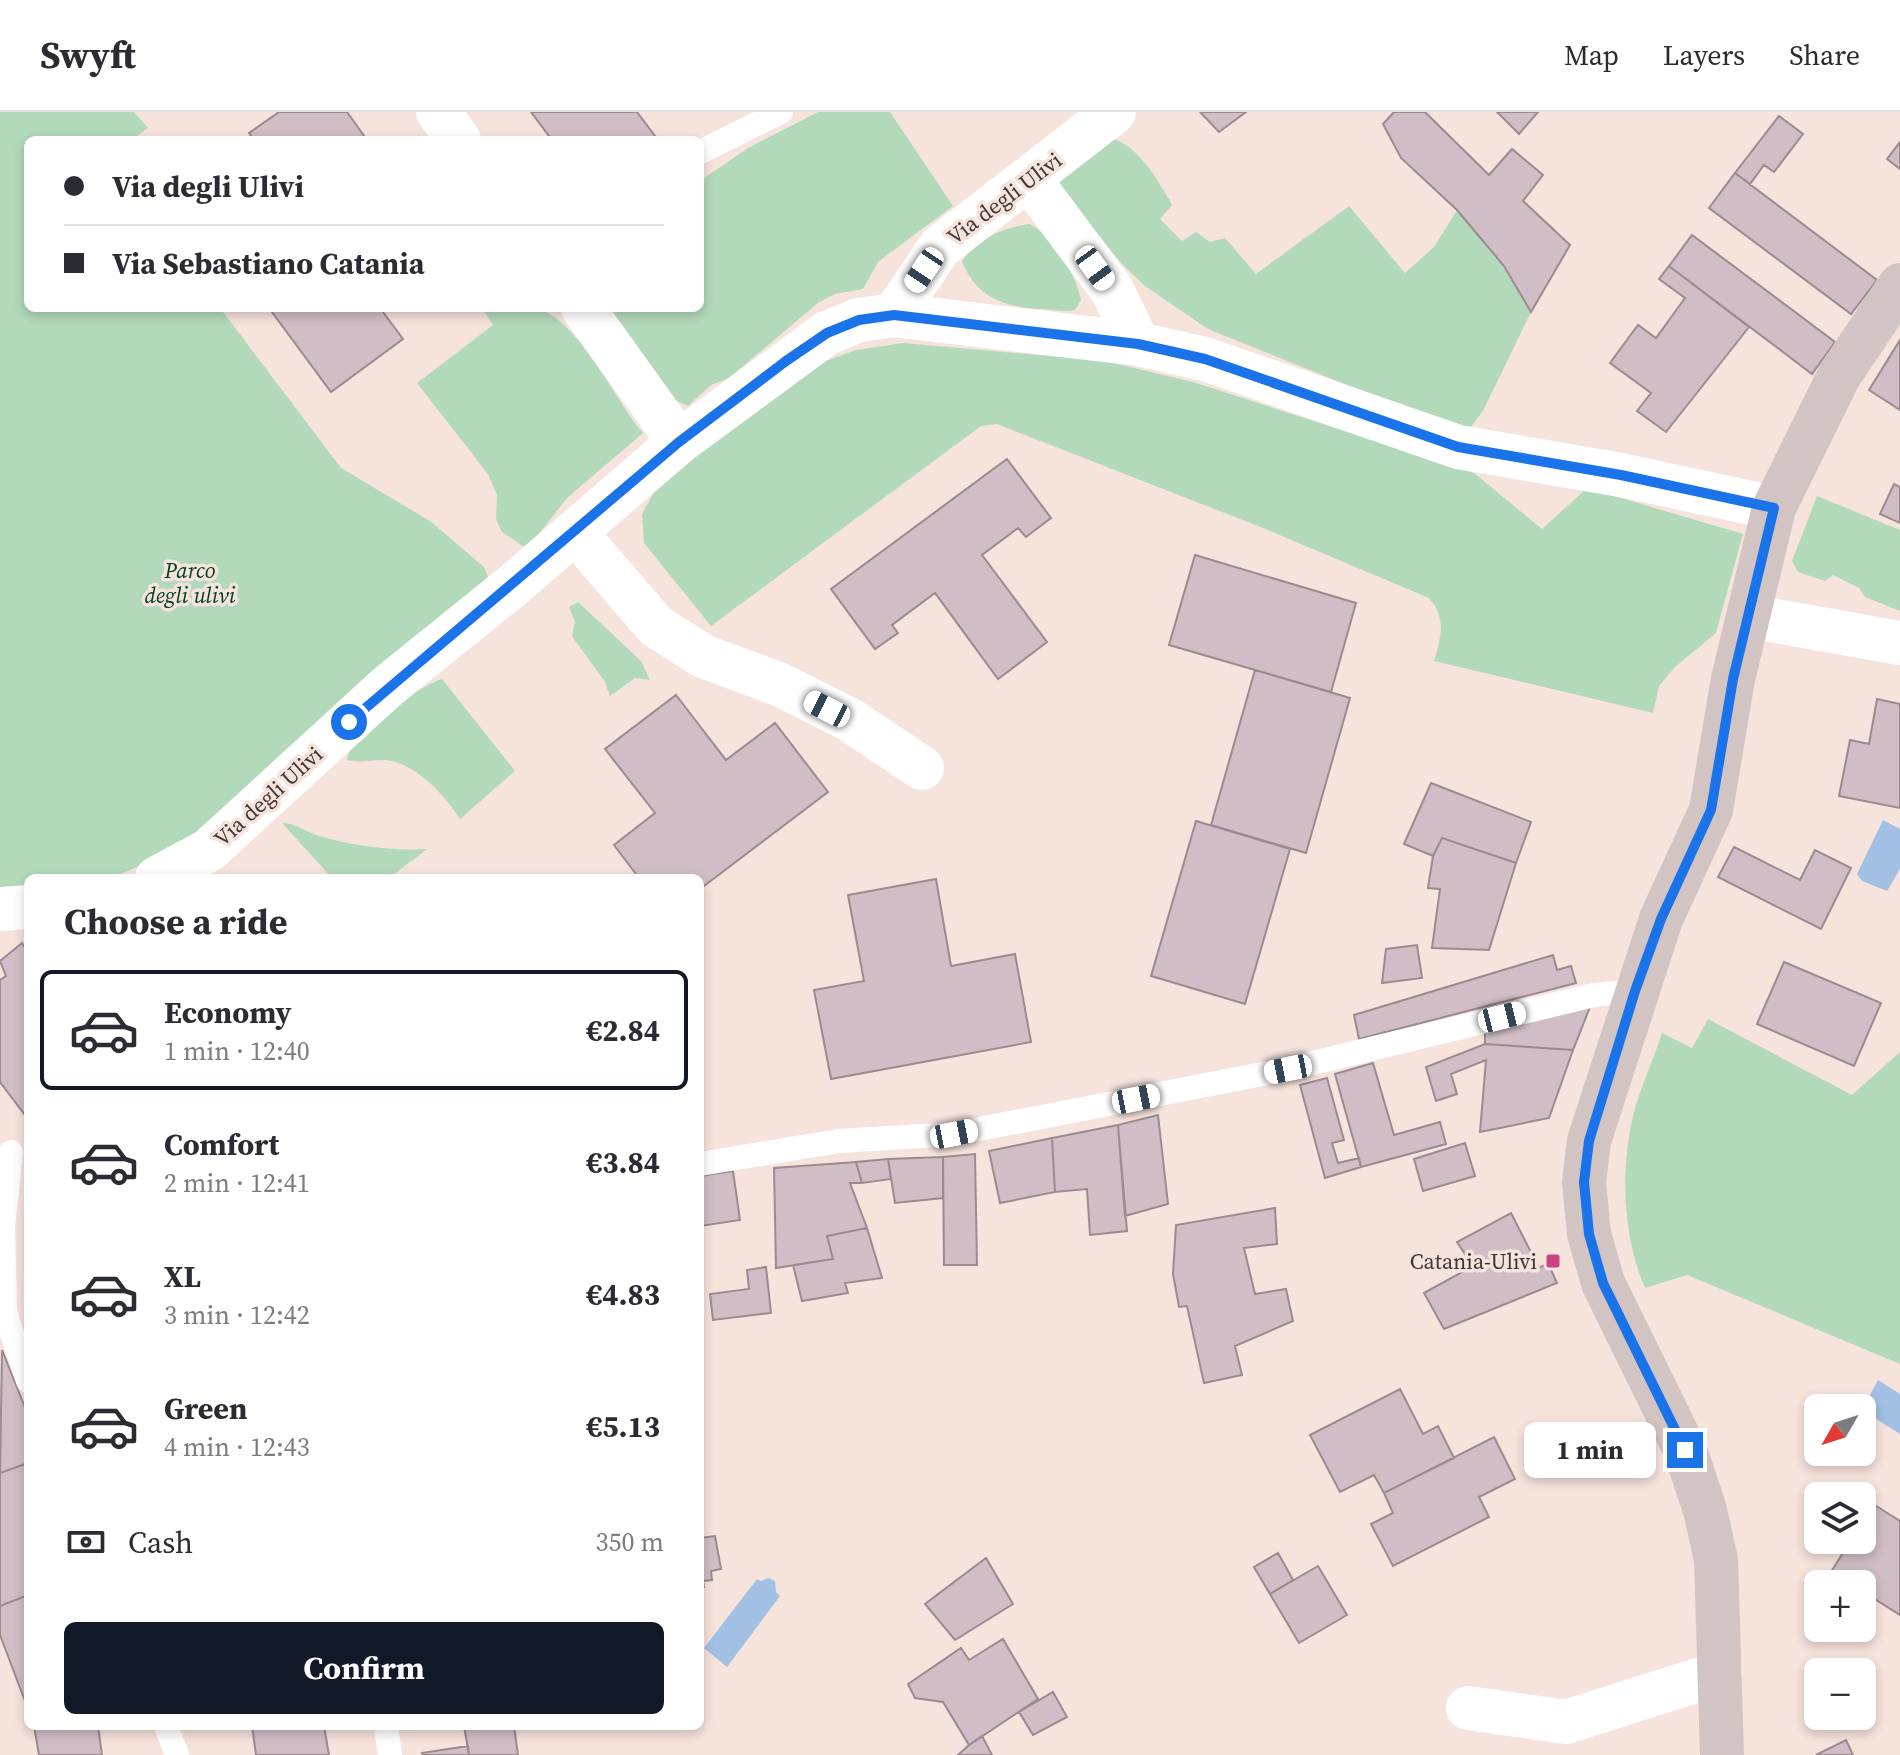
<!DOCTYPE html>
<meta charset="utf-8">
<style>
:root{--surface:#fff;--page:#f7f7f7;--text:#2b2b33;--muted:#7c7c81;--line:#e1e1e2;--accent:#111827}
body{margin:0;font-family:"Source Serif 4",serif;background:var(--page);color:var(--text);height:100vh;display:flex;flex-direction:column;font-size:30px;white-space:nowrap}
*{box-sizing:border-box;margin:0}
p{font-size:26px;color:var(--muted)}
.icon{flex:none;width:44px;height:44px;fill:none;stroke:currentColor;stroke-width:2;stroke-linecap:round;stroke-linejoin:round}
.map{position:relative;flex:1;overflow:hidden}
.drawer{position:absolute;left:24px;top:762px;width:680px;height:856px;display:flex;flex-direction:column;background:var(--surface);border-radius:12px;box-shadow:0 4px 12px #0003}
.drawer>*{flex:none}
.hud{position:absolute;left:24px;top:24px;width:680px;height:176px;border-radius:12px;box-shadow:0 4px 12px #0003;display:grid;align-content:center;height:176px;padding:0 40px;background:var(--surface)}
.needle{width:52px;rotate:231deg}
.fabs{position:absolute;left:1804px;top:1282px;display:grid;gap:16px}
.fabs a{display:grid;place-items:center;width:72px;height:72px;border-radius:12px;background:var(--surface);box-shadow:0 4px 12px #0003;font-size:40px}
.end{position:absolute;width:36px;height:36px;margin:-18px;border:10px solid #1a73e8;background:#fff;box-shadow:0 0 0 4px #fff}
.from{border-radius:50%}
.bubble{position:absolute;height:56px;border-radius:12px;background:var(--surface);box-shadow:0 4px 12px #0003;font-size:26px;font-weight:700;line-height:56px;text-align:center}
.car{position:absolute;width:24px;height:48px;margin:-24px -12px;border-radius:10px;box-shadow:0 0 6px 2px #0007;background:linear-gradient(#fff 24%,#345 0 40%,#fff 0 76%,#345 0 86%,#fff 0)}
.hud b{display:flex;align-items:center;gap:28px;height:76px;font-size:30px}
.hud b+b{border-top:2px solid var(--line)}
.hud i{width:20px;height:20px;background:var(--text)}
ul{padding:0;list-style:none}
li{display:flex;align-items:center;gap:24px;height:120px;margin:0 16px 12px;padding:0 24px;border:4px solid transparent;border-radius:12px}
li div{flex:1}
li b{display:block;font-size:30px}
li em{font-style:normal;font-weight:700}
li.current{border-color:var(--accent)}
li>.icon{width:72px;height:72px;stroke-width:1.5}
h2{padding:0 40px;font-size:36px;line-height:96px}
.pay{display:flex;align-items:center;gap:20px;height:88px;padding:0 40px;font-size:30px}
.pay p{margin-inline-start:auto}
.action{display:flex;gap:16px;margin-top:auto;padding:16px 40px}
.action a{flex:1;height:92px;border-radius:12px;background:var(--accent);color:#fff;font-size:32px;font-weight:700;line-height:92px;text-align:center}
header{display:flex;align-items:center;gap:48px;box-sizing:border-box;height:112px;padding:0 40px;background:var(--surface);border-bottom:2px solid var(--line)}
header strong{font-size:38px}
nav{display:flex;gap:44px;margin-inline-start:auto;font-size:28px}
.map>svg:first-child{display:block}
.green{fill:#b2d9ba}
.water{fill:#a2c0e3}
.building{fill:#d0bdc5;stroke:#9b8a90;stroke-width:2}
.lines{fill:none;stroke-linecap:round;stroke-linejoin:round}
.lane{stroke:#fff;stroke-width:24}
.street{stroke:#fff;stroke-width:44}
.secondary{stroke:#d3c4c4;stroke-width:44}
.route{stroke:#1a73e8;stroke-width:10}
.poi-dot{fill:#ca4382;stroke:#f6e3dc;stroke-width:3}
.labels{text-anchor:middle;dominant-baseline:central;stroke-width:7;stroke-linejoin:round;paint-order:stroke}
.street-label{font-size:22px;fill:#403835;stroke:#f6e3dc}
.park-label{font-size:22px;font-style:italic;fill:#01421c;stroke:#f6e3dc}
.poi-label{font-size:22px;fill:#403835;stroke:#f6e3dc;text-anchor:end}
</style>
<header>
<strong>Swyft</strong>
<nav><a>Map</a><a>Layers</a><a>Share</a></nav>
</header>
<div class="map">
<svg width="1900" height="1643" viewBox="0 0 1900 1643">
<rect width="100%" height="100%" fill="#f6e3dc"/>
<path class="green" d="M 0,0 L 134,0 L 148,16 L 131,28 L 28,28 L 28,196 L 220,196 L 341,356 L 430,409 L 484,455 L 491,472 L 182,736 L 111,766 L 28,766 L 28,781 L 0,783 Z
M 818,0 L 890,0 L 953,94 L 878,150 L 863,177 L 835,182 L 819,190 L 729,266 L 711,273 L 688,294 L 673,287 L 600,196 L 700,196 L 700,69 L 748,36 Z
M 1111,26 C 1138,33 1159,69 1172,93 L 1160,107 L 1182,129 L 1196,120 L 1210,130 L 1225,126 L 1256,162 L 1349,94 L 1405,161 L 1434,135 L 1457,98 L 1504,154 L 1531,200 L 1483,299 L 1470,316 L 1372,283 L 1208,217 L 1145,174 L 1121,151 L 1065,81 L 1059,69 Z
M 1030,112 C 1055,127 1075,160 1081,188 L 1075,198 C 1065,200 1054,198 1043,197 C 1006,196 976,186 962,149 C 978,127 1003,115 1030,112 Z
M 482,196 C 500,196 521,193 538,197 C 578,207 616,290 643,321 L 567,386 L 527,437 L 502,420 L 496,407 L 497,383 L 488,362 L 417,271 L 493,213 Z
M 903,231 L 1105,249 L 1193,270 L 1474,361 L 1542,417 L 1587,376 L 1743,422 L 1716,521 L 1675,555 L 1659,574 L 1653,601 L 1434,549 C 1441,524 1447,507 1429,486 L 1263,416 L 997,312 L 981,314 L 711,514 L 644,431 L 642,402 L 660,370 L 820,251 L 856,238 Z
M 1817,384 L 1900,418 L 1900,499 L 1865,485 L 1859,476 L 1833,463 L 1825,469 L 1798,460 L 1792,449 Z
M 578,490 L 641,549 L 650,568 L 635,566 L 610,584 L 605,570 L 572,524 L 575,510 L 569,495 Z
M 442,567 L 515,659 L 460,707 C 445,684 420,656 392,649 C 376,646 362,652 347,648 C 352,619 414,577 442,567 Z
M 282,711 C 297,712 303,718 316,723 C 352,734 391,739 427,737 L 389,766 L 332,766 Z
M 1708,907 L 1852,983 L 1900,940 L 1900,1252 L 1687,1163 L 1645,1176 C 1623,1125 1620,1060 1633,1004 C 1640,976 1653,949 1662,921 L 1692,936 Z"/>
<path class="water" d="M 1883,708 L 1900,717 L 1900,757 L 1887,779 L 1862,769 L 1857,762 Z
M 1878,1268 L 1900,1282 L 1900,1322 L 1862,1298 Z
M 768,1466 L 775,1469 L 776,1480 L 780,1484 L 727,1555 L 704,1536 L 757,1467 L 761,1469 Z"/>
<path class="building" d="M 279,0 L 347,0 L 367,28 L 254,28 L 249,21 Z
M 531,0 L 637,0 L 658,28 L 552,28 Z
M 1200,0 L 1246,0 L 1219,20 Z
M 1394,0 L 1425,0 L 1489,63 L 1512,37 L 1543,63 L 1523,89 L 1570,133 L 1531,200 L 1504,154 L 1457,98 L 1401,46 L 1383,12 Z
M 1497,0 L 1538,0 L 1519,22 Z
M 1779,4 L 1803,22 L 1774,60 L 1764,53 L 1750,72 L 1735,61 Z
M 1900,30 L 1900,57 L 1887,47 Z
M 1735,61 L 1877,168 L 1851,202 L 1709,96 Z
M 1692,123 L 1835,230 L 1812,262 L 1669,154 Z
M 1669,154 L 1749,215 L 1666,320 L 1637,299 L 1651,281 L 1610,251 L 1638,213 L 1656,226 L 1685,186 L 1659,167 Z
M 269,196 L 380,196 L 403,227 L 331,280 Z
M 1900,228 L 1900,298 L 1869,278 Z
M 1007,347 L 1051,406 L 1026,425 L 1018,416 L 982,443 L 1047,530 L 998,567 L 935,481 L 892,513 L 898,521 L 875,537 L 831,477 Z
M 1894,372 L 1900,375 L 1900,411 L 1880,402 Z
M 1195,443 L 1356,491 L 1331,580 L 1169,533 Z
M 1255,558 L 1350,586 L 1306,741 L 1211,713 Z
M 676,583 L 726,648 L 775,611 L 828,680 L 700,777 L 700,766 L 639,766 L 614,733 L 655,701 L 605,637 Z
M 1877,587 L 1900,592 L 1900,696 L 1839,684 L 1850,628 L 1869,632 Z
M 1431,671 L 1531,710 L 1516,751 L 1442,726 L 1433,744 L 1404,732 Z
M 1196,709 L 1290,737 L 1245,892 L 1151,864 Z
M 1442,726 L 1516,751 L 1489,838 L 1432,836 L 1440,777 L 1428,776 L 1433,744 Z
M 1734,735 L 1800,768 L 1815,738 L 1851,756 L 1821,817 L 1718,765 Z
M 936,767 L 951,854 L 1015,842 L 1031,930 L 831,967 L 814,878 L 864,869 L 848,783 Z
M 22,831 L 28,841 L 28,1007 L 0,970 L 0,868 L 6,864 L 0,849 Z
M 1417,833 L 1422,866 L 1382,871 L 1386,837 Z
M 1553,843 L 1557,858 L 1571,854 L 1576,871 L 1359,927 L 1354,903 Z
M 1784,850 L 1881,891 L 1854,954 L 1757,912 Z
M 1590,895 L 1573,938 L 1485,932 L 1485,919 Z
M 1485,932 L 1573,938 L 1549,1006 L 1480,1020 L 1486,948 L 1451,962 L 1457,982 L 1436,989 L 1426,955 Z
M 1373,951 L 1394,1023 L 1440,1010 L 1446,1032 L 1361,1055 L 1335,962 Z
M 1327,966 L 1344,1028 L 1332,1031 L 1338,1051 L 1359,1046 L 1361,1055 L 1325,1066 L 1300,973 Z
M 1158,1003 L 1168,1092 L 1125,1104 L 1118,1013 Z
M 1118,1013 L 1127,1119 L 1090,1123 L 1087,1077 L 1055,1080 L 1052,1026 Z
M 1052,1026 L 1055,1080 L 1000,1091 L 989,1039 Z
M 1465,1031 L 1475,1064 L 1423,1079 L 1414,1047 Z
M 975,1042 L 977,1153 L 944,1153 L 943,1045 Z
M 943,1045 L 943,1086 L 895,1091 L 888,1047 Z
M 888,1047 L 891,1067 L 862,1071 L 856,1050 Z
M 856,1050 L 862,1071 L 850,1071 L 867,1116 L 827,1124 L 833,1147 L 776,1156 L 774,1056 Z
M 733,1059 L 740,1108 L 700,1114 L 700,1130 L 700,1064 Z
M 1275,1096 L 1277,1132 L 1244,1136 L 1255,1182 L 1286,1177 L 1293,1209 L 1235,1234 L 1242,1263 L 1204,1271 L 1187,1194 L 1179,1195 L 1173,1162 L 1176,1113 Z
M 1511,1101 L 1539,1156 L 1548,1151 L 1557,1171 L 1444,1217 L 1424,1181 L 1473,1154 L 1457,1130 Z
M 867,1116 L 882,1166 L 845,1171 L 848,1181 L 802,1189 L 793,1153 L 833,1147 L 827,1124 Z
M 766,1155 L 771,1201 L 713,1208 L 710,1182 L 749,1177 L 747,1158 Z
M 2,1238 L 28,1303 L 28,1351 L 0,1361 Z
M 1400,1277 L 1423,1322 L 1438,1314 L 1454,1346 L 1384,1381 L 1374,1363 L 1340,1380 L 1310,1323 Z
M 1494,1325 L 1515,1367 L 1479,1385 L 1489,1405 L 1393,1454 L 1371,1412 L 1393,1401 L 1384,1381 Z
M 28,1351 L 28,1483 L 0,1494 L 0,1361 Z
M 1873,1392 L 1900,1409 L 1900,1503 L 1862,1479 L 1862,1472 L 1850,1472 L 1831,1460 L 1851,1428 L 1862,1428 L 1862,1410 Z
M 715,1424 L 721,1457 L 711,1459 L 712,1468 L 703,1469 L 704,1475 L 700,1476 L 700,1426 Z
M 1278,1441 L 1293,1468 L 1270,1482 L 1254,1455 Z
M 986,1446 L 1013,1492 L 955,1528 L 925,1492 Z
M 1318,1454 L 1347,1503 L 1299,1531 L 1270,1482 Z
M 28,1483 L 28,1597 L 0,1523 L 0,1494 Z
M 1003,1527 L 1038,1587 L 969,1633 L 943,1590 L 915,1586 L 908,1572 L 961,1536 L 969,1548 Z
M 1053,1580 L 1067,1605 L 1033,1623 L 1019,1600 Z
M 34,1614 L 98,1614 L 102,1643 L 39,1643 Z
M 252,1614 L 324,1614 L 329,1643 L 256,1643 Z
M 464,1614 L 514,1614 L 518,1643 L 469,1643 Z
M 982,1624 L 992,1643 L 958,1643 L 969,1633 Z
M 1846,1628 L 1853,1643 L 1816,1643 Z
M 468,1634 L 469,1643 L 423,1643 L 422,1641 Z"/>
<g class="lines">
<path class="lane" d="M 700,40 L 781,0
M 11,1040 L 3,1115 L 5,1200 L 28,1269
M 700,1052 L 839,1029 L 954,1022 L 1288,957 L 1594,883 L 1635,879
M 166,1614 L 177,1643
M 386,1614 L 390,1643"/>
<path class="street" d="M 438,0 L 459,28
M 1030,68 L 1112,178 L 1138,232
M 583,196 L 679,330
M 894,203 L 940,135 L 1114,0
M 575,420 L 656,514 L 703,544 L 781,573 L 850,608 L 922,656
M 1748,504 L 1900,531
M 157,766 L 209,738 L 387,575 L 511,475 L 679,330 L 827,221 L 859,208 L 894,203 L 1138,232 L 1205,247 L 1458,335 L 1621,363 L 1774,396
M 0,797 L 28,795
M 1468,1596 L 1566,1610 L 1720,1561"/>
<path class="secondary" d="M 1722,1643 L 1716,1448 L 1705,1398 L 1685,1338 L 1603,1171 L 1589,1122 L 1584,1070 L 1589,1029 L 1661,807 L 1711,698 L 1733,567 L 1774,396 L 1839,264 L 1900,173"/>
</g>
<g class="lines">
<path class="route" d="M 349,610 L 679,330 L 786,249 L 827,221 L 859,208 L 894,203 L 1138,232 L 1205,247 L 1458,335 L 1621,363 L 1774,396 L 1733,567 L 1711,698 L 1661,807 L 1635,879 L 1589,1029 L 1584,1070 L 1589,1122 L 1603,1171 L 1685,1338"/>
</g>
<rect class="poi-dot" x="1545" y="1141" width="16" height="16" rx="4"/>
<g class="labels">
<g class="street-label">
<text transform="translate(1004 86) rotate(-37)">Via degli Ulivi</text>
<text transform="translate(268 684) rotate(-42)">Via degli Ulivi</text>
</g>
<g class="park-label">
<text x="190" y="458">Parco<tspan x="190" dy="25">degli ulivi</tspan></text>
</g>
<g class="poi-label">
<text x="1537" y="1149">Catania-Ulivi</text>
</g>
</g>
</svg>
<div class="fabs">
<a><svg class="needle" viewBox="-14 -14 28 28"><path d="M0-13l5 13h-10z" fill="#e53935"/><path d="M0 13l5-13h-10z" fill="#7c7c81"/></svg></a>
<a><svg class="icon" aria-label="layers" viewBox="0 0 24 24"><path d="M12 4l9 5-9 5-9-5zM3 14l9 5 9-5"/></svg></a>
<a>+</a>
<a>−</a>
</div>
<i class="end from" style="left:349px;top:610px"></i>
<i class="end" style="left:1685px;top:1338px"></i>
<div class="bubble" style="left:1524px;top:1310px;width:132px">1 min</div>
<i class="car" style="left:1095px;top:156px;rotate:144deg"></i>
<i class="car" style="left:924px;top:158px;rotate:214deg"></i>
<i class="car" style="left:827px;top:597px;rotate:297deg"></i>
<i class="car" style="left:1502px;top:905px;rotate:76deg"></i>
<i class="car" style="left:1288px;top:957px;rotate:259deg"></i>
<i class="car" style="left:1136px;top:987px;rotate:79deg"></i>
<i class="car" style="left:954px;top:1022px;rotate:79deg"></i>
<div class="hud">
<b><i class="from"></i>Via degli Ulivi</b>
<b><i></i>Via Sebastiano Catania</b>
</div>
<section class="drawer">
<h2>Choose a ride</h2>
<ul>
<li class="current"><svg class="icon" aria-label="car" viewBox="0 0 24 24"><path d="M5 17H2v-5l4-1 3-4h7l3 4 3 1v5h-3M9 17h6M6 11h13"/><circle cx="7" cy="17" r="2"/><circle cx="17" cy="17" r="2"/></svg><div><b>Economy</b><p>1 min · 12:40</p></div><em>€2.84</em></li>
<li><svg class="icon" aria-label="car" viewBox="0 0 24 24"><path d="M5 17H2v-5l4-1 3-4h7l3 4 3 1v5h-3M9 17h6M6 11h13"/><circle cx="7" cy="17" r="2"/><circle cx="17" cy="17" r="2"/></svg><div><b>Comfort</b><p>2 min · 12:41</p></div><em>€3.84</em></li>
<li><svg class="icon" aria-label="car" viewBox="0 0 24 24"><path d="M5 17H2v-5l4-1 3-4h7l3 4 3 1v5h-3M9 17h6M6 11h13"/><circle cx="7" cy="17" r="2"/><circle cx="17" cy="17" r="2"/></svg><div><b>XL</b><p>3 min · 12:42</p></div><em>€4.83</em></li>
<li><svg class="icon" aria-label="car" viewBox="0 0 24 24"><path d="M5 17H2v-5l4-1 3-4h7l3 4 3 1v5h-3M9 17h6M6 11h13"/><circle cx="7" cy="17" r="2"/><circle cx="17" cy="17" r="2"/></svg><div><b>Green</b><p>4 min · 12:43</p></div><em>€5.13</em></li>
</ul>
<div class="pay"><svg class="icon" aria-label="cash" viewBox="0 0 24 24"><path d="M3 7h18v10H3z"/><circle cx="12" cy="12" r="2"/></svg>Cash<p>350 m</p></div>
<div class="action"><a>Confirm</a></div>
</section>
</div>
